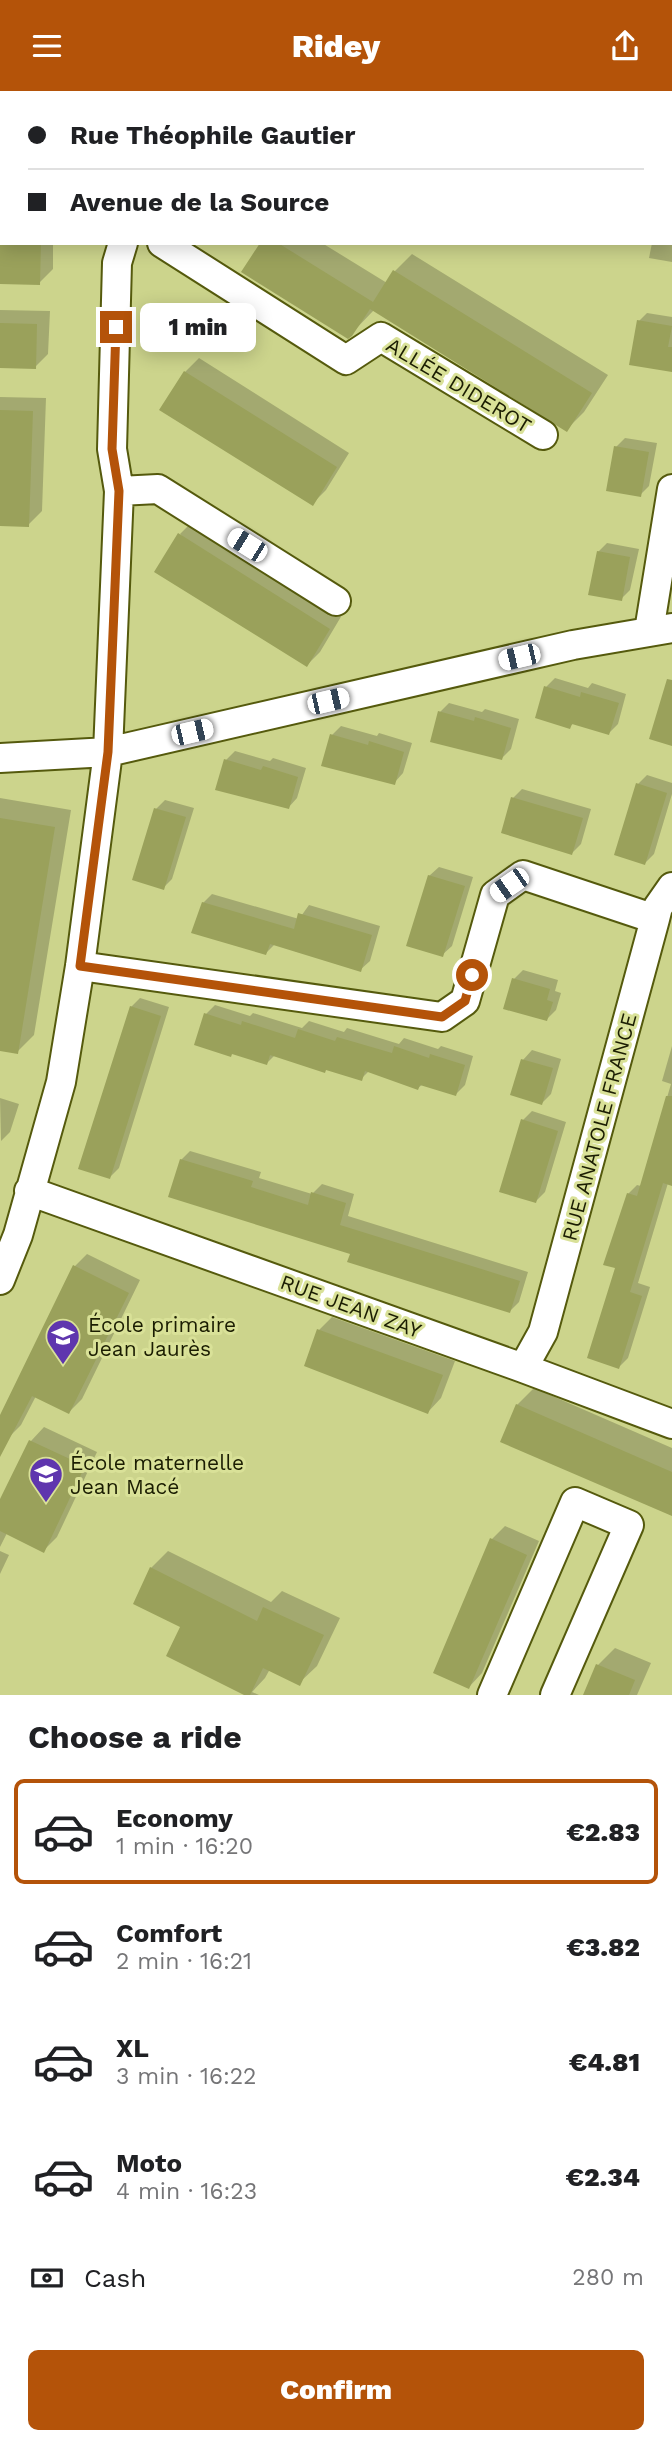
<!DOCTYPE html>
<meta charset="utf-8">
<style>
:root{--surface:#fff;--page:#f2f2f2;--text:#202124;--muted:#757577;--line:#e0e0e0;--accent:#b45309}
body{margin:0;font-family:"Work Sans",sans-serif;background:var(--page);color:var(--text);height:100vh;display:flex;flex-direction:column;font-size:26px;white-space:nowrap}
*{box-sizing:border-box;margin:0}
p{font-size:23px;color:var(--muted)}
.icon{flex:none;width:38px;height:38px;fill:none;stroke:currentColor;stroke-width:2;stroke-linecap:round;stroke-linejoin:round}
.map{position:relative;height:1604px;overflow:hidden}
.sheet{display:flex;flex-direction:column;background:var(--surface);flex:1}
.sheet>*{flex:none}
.hud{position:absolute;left:0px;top:0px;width:672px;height:154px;box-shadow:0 4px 18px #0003;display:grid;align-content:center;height:154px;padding:0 28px;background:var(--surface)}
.end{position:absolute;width:32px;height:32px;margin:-16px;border:9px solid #b45309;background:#fff;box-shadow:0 0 0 4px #fff}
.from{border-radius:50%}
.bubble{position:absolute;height:49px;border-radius:10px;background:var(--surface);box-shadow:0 4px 18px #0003;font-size:23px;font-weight:800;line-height:49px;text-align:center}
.car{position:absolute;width:21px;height:42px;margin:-21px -10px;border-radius:9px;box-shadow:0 0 5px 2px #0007;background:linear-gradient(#fff 24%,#345 0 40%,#fff 0 76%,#345 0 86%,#fff 0)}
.hud b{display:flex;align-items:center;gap:24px;height:66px;font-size:26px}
.hud b+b{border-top:2px solid var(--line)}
.hud i{width:18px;height:18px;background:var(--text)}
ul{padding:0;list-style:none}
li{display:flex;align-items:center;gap:21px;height:105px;margin:0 14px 10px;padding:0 14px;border:4px solid transparent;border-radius:10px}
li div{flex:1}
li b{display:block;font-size:26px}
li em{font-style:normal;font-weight:800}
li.current{border-color:var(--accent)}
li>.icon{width:63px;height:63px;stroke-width:1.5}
h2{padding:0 28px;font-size:32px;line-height:84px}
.pay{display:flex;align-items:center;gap:18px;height:77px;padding:0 28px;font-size:26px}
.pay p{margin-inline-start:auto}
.cta{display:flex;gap:14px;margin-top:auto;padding:14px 28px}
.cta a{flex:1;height:80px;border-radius:10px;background:var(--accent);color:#fff;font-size:28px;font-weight:800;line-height:80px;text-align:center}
header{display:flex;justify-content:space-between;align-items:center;height:91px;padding:0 28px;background:var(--accent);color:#fff;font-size:32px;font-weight:800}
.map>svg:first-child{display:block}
.shadow{fill:#0003}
.building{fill:#9aa15b}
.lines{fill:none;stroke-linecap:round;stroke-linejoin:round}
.minor-casing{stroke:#555a0d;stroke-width:32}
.minor{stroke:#fff;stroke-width:28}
.route{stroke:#b45309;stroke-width:9}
.labels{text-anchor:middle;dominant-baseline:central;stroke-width:6;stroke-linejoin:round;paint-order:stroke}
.street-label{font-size:21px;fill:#1b1d02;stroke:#d9e198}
.poi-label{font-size:21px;fill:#1b1d02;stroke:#d9e198;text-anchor:start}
</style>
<header><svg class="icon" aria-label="menu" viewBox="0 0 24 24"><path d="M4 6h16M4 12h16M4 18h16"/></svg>Ridey<svg class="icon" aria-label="share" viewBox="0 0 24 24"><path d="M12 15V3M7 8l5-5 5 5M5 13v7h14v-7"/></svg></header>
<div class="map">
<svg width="672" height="1604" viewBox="0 0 672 1604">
<rect width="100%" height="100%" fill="#ccd48c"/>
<path class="shadow" d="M 0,0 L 54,0 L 2,2 L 2,108 Z
M 179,0 L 298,0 L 301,2 L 182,2 Z
M 382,0 L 457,0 L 460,2 L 381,2 Z
M 670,115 L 672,115 L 672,171 L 649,167 L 652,152 L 670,152 Z
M 0,135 L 2,152 L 53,152 L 53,178 L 39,192 L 0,191 Z
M 262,152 L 322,152 L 387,192 L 395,180 L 412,163 L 608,284 L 584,321 L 567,338 L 374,219 L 351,243 Z
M 0,219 L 50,220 L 48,263 L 35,276 L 0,275 Z
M 647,222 L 672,226 L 672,279 L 639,230 Z
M 199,267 L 349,362 L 326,399 L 312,413 L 162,318 L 185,281 Z
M 0,306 L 46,307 L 42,420 L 28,434 L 0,433 Z
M 625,347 L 657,352 L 649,395 L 640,404 L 616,356 Z
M 193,430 L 342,524 L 320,561 L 307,574 L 180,443 Z
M 607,452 L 639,458 L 630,499 L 621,508 L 598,461 Z
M 555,587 L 588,597 L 592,592 L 626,603 L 618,633 L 609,642 L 574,632 L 569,636 L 546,596 Z
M 449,612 L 482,621 L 485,618 L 519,628 L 511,658 L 502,667 L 440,621 Z
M 341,635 L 377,645 L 379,642 L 412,652 L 403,682 L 394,692 L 332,644 Z
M 235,660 L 270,670 L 273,667 L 306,677 L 297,707 L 288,717 L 226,669 Z
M 647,684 L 672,692 L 672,703 L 654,763 L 645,772 L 638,693 Z
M 522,698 L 591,718 L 581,753 L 572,762 L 513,707 Z
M 0,707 L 71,719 L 34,944 L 17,961 L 0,958 Z
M 165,709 L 194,717 L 172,788 L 163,797 L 156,718 Z
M 439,776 L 473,786 L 452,855 L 442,864 L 429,785 Z
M 212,803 L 299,828 L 309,814 L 380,835 L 370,870 L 360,879 L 275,853 L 266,862 L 203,812 Z
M 523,879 L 558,889 L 555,900 L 561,902 L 556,919 L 547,928 L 514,888 Z
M 140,907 L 169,916 L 119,1077 L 110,1086 L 131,916 Z
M 215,914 L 250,925 L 253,922 L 302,937 L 309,930 L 344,941 L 347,937 L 399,953 L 404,947 L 438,958 L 441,955 L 473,965 L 465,994 L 456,1003 L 423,993 L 418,997 L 369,980 L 361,988 L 275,964 L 267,972 L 206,923 Z
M 672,955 L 672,1093 L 668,1092 L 638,1192 L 650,1196 L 628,1267 L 619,1276 L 617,1176 L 628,1103 L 637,1094 L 641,1095 L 671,993 L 662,990 Z
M 532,959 L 561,968 L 551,1003 L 542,1012 L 512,1003 L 523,969 Z
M 0,1007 L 19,1013 L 10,1041 L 1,1050 Z
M 532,1020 L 566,1031 L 545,1101 L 536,1110 L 523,1029 Z
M 190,1060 L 261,1081 L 259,1087 L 312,1103 L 322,1093 L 354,1103 L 348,1125 L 528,1181 L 519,1211 L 510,1220 L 352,1162 L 181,1069 Z
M 87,1163 L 140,1189 L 82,1308 L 69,1321 L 36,1305 L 21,1334 L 8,1347 L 0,1343 L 0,1328 L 74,1176 Z
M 332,1226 L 455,1270 L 441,1307 L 428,1321 L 319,1239 Z
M 534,1297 L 672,1357 L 672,1423 L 517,1314 Z
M 44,1336 L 97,1361 L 57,1446 L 44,1459 L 7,1442 L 0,1456 L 0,1412 L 31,1350 Z
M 505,1435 L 539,1450 L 482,1582 L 469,1596 L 492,1448 Z
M 0,1460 L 9,1464 L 0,1483 Z
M 168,1460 L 271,1511 L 282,1500 L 340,1527 L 317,1575 L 299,1592 L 270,1578 L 265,1587 L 252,1601 L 259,1604 L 247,1604 L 168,1564 L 182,1536 L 151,1477 Z
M 615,1557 L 651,1572 L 637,1604 L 585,1604 L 598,1574 Z"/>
<path class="building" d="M 0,152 L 41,152 L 40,194 L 0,193 Z
M 260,152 L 278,152 L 373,211 L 393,179 L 592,302 L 567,341 L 370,218 L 352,245 L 348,248 L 241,181 Z
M 637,229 L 672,235 L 668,256 L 672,256 L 672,281 L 629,274 Z
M 0,232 L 37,233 L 36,278 L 0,277 Z
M 184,280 L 337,376 L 313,415 L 159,319 Z
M 0,319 L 33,320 L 29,436 L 0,435 Z
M 614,355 L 649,361 L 641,406 L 606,400 Z
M 178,442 L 330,538 L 307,576 L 154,481 Z
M 597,460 L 630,466 L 622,510 L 588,504 Z
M 667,588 L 672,589 L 672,655 L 649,648 Z
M 544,595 L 580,606 L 581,601 L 619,612 L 609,644 L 572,633 L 570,638 L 535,627 Z
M 438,620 L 474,630 L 475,626 L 511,637 L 502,669 L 430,651 Z
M 330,643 L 368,654 L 369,650 L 404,661 L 395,694 L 321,675 Z
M 224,668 L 261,679 L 263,675 L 298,686 L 289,718 L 215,699 Z
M 636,692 L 667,702 L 645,774 L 614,764 Z
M 511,706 L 583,727 L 572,764 L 501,742 Z
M 154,717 L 186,726 L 164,799 L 132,789 Z
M 0,727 L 55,736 L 18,963 L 0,960 Z
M 428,784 L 465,795 L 443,866 L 406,855 Z
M 202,811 L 294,838 L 298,822 L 372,844 L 361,881 L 270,853 L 266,864 L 191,842 Z
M 512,887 L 550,898 L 547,909 L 553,911 L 547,930 L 503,918 Z
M 130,915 L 161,925 L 110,1088 L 78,1078 Z
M 204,922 L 241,934 L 242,930 L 295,947 L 298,938 L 335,950 L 337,946 L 392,962 L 394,955 L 429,967 L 430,963 L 465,974 L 456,1005 L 420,994 L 418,999 L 365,980 L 362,990 L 326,979 L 325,982 L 270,964 L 267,974 L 232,963 L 231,966 L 194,954 Z
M 521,968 L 553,977 L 542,1014 L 510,1004 Z
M 666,1005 L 672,1005 L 672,1095 L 663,1092 L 630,1201 L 642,1205 L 619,1278 L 587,1267 L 615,1177 L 603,1174 L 627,1102 L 637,1105 Z
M 521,1028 L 558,1040 L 536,1112 L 499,1101 Z
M 180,1068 L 253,1090 L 251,1096 L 308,1114 L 311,1101 L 346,1112 L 340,1134 L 520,1190 L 510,1222 L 347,1171 L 350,1163 L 168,1106 Z
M 73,1174 L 129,1202 L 69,1323 L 32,1305 L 0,1366 L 0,1324 Z
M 317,1238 L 443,1284 L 428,1323 L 304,1275 Z
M 516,1313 L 672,1381 L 672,1425 L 500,1351 Z
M 29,1349 L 85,1375 L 44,1462 L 0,1440 L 0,1408 Z
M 490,1447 L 527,1464 L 469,1598 L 433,1582 Z
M 150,1476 L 257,1530 L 263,1516 L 324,1544 L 300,1595 L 263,1577 L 250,1604 L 244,1604 L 166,1565 L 180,1536 L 133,1513 Z
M 596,1573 L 635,1589 L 629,1604 L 583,1604 Z"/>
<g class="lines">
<g class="minor-casing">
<path id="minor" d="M 314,0 L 317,2
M 131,2 L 131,0
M 162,152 L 346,269 L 381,246 L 543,344
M 119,400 L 158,398 L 336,510
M 649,540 L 672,398
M 0,667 L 108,661 L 573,554 L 672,537
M 80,875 L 442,926 L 465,910 L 495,804 L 523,784 L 655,828
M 29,1100 L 523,1277 L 672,1333
M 0,1189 L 18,1144 L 61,991 L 80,875 L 108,661 L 119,400 L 112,358 L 117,172 L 123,152
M 523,1277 L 543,1241 L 655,828 L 658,816 L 672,796
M 492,1604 L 575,1411 L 629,1434 L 555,1604"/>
</g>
<use href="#minor" class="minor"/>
</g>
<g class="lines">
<path class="route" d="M 116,236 L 112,358 L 119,400 L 108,661 L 80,875 L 442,926 L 465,910 L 472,884"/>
</g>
<defs>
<g id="school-pin" transform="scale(1.75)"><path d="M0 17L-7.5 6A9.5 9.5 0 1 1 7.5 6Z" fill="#5f36ae" stroke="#d9e198"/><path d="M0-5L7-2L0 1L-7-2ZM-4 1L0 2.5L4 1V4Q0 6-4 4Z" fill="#fff"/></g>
</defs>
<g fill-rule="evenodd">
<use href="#school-pin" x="63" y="1245"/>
<use href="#school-pin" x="46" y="1383"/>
</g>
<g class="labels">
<g class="street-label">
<text transform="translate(459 294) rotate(31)">ALLÉE DIDEROT</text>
<text transform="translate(599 1036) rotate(-75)">RUE ANATOLE FRANCE</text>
<text transform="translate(351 1215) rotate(20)">RUE JEAN ZAY</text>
</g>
<g class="poi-label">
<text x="88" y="1233">École primaire<tspan x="88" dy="24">Jean Jaurès</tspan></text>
<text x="70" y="1371">École maternelle<tspan x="70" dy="24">Jean Macé</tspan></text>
</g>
</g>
</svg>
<i class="end from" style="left:472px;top:884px"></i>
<i class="end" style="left:116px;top:236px"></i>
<div class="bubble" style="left:140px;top:212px;width:116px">1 min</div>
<i class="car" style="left:247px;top:454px;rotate:302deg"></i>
<i class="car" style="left:519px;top:566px;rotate:257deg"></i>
<i class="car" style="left:328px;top:610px;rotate:77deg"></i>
<i class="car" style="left:192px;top:641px;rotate:77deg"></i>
<i class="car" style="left:509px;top:794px;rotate:235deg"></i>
<div class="hud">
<b><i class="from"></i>Rue Théophile Gautier</b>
<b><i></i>Avenue de la Source</b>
</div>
</div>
<section class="sheet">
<h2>Choose a ride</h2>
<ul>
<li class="current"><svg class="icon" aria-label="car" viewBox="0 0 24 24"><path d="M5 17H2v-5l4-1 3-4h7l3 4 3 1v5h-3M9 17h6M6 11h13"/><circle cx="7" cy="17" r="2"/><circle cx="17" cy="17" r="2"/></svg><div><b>Economy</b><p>1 min · 16:20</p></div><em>€2.83</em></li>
<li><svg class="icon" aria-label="car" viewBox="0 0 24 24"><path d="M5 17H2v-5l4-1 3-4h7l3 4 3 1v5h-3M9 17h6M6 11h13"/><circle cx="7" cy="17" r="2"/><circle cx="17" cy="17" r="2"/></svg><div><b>Comfort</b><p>2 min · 16:21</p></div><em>€3.82</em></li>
<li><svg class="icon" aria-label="car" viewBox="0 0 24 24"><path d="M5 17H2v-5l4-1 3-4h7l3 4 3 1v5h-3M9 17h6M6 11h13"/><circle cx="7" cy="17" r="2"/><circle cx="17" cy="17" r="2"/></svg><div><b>XL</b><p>3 min · 16:22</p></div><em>€4.81</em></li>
<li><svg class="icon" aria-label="car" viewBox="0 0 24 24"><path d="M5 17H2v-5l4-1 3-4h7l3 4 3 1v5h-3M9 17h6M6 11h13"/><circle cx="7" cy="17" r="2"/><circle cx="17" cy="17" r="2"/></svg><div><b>Moto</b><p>4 min · 16:23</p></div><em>€2.34</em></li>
</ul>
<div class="pay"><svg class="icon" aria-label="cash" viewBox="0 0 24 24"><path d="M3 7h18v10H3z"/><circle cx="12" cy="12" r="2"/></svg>Cash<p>280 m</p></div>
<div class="cta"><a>Confirm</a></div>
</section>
